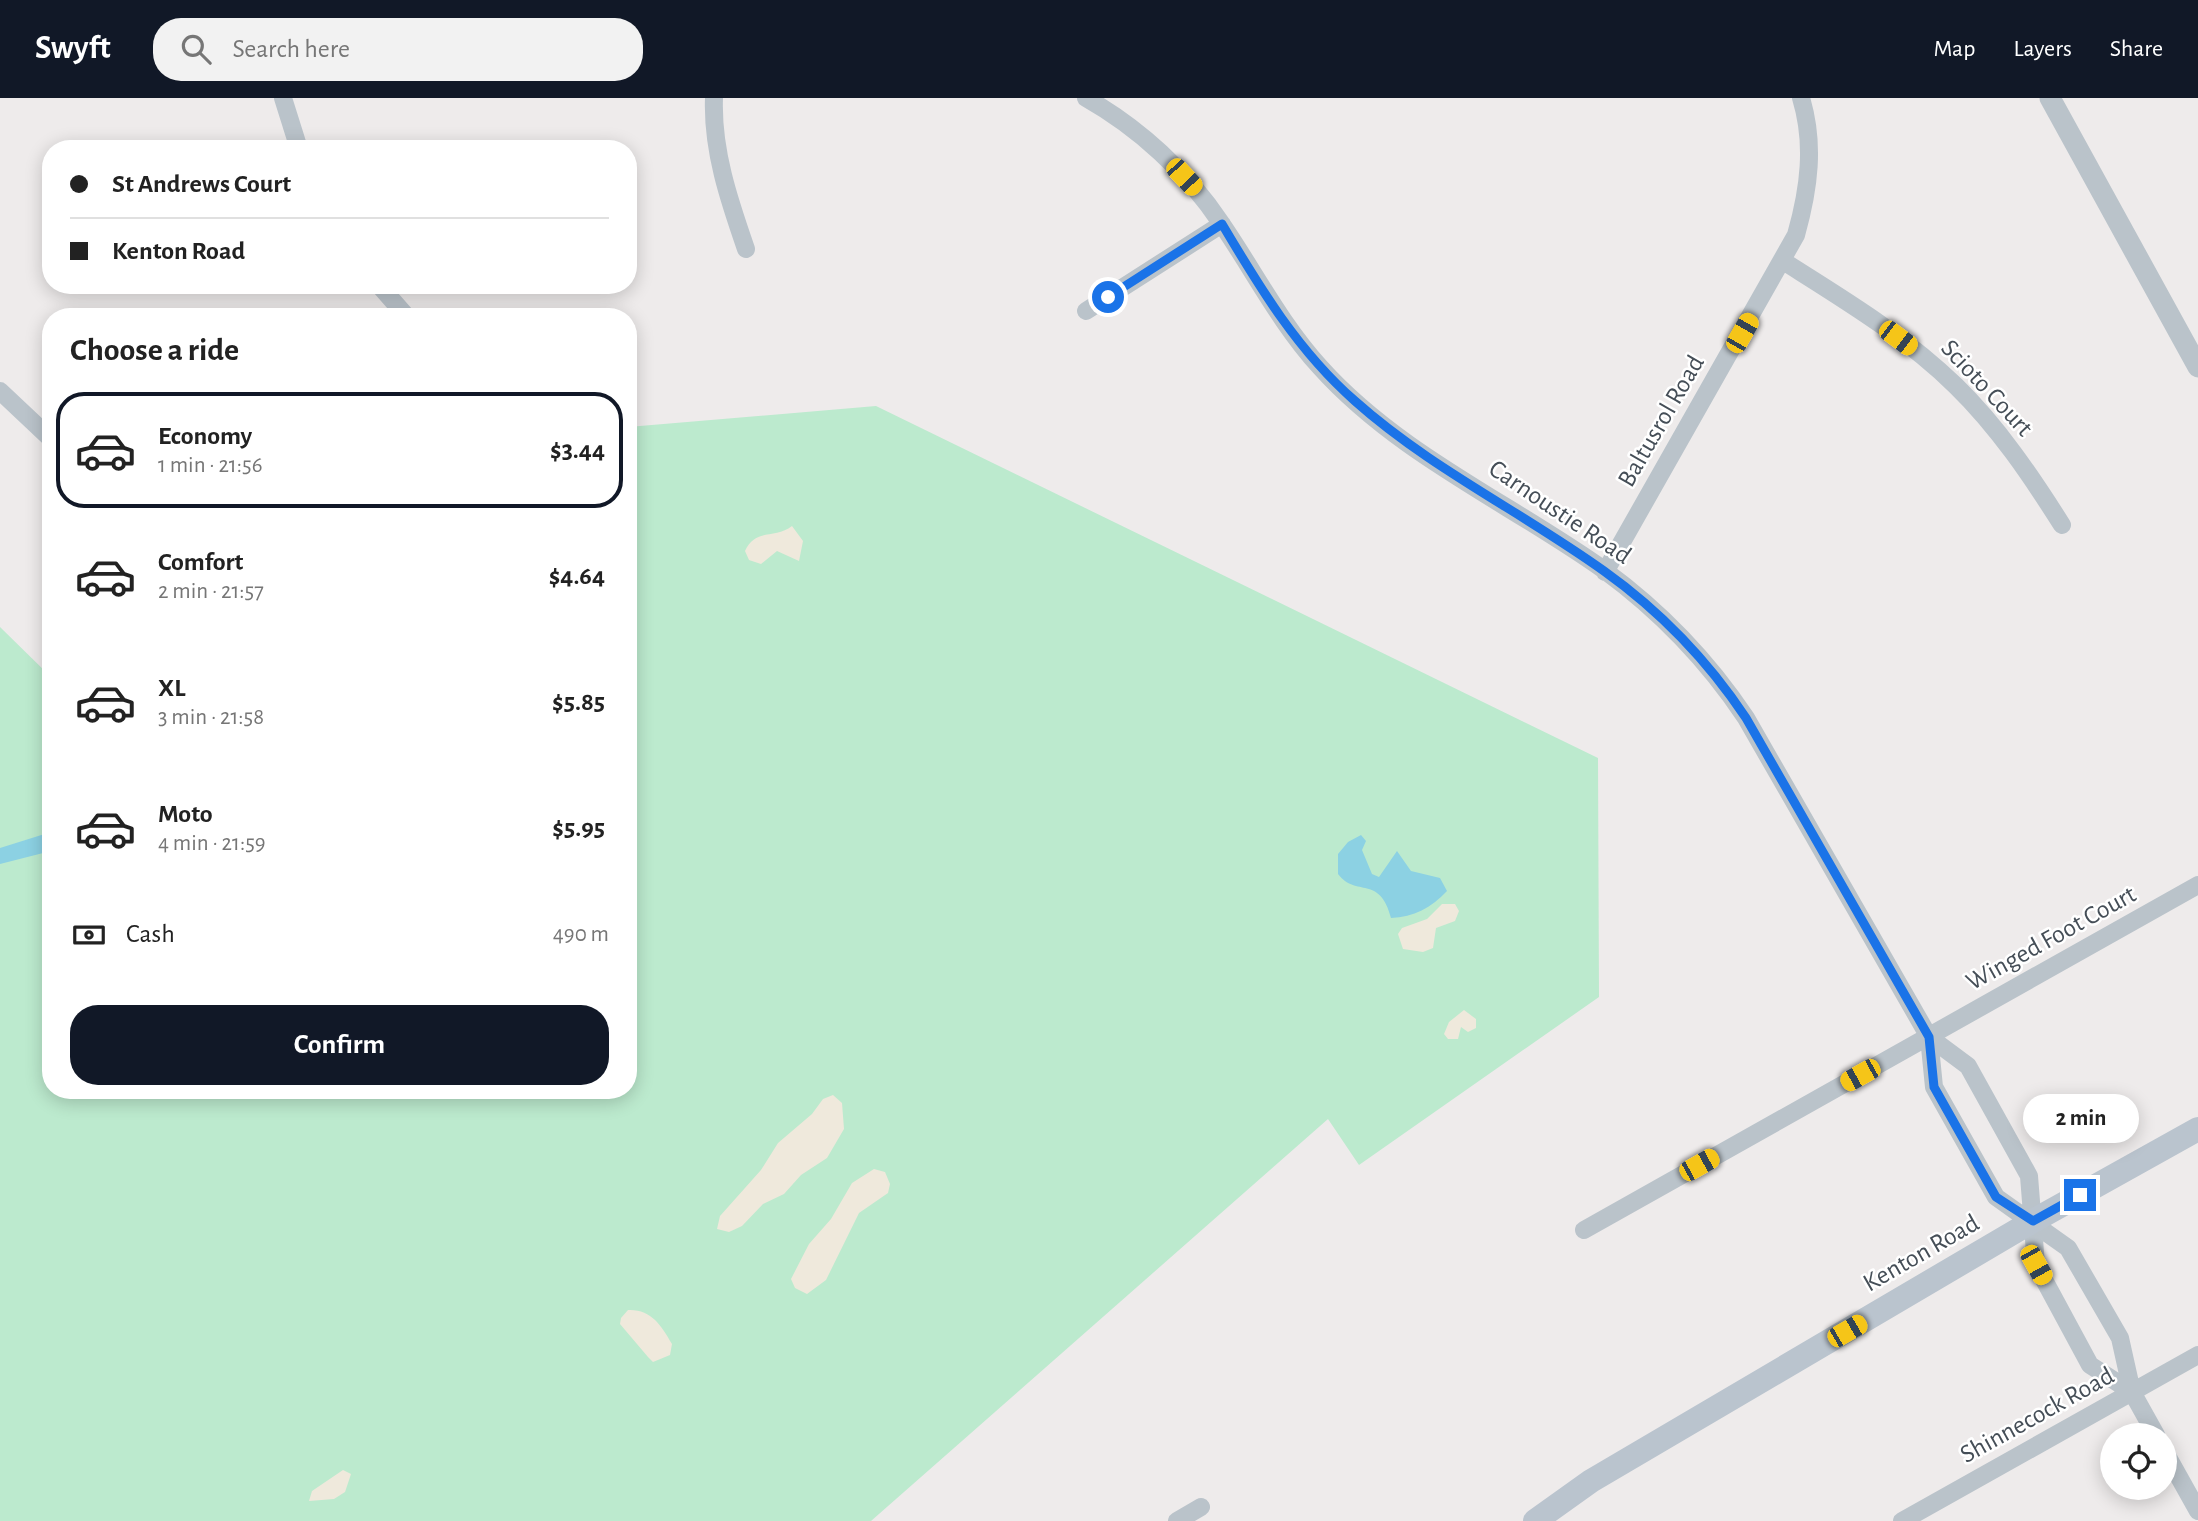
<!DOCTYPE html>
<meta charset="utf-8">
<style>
:root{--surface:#fff;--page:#f2f2f2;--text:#222;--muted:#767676;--line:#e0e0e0;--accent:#111827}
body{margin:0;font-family:"Alegreya Sans",sans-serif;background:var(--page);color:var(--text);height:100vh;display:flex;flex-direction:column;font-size:26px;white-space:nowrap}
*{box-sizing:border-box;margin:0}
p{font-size:23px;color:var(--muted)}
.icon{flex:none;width:38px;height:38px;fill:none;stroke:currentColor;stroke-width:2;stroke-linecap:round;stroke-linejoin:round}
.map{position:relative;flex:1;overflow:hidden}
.sheet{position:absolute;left:42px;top:210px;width:595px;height:791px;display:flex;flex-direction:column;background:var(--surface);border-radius:28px;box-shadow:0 4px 18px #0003}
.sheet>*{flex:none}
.guide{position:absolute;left:42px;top:42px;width:595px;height:154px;border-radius:28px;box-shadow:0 4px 18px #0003;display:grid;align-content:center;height:154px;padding:0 28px;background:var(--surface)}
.fabs{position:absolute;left:2100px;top:1325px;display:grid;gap:14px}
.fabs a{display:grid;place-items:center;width:77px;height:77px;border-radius:50%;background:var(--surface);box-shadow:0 4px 18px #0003;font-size:35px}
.end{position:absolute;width:32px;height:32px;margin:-16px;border:9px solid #1a73e8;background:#fff;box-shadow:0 0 0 4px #fff}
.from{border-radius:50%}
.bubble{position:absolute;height:49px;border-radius:24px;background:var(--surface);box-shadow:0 4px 18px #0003;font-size:23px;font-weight:700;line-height:49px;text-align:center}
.car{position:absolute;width:21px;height:42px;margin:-21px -10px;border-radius:9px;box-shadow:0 0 5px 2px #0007;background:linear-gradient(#f5c518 24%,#345 0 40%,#f5c518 0 76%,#345 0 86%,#f5c518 0)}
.guide b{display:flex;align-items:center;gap:24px;height:66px;font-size:26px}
.guide b+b{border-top:2px solid var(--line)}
.guide i{width:18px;height:18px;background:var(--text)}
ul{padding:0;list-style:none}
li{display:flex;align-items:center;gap:21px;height:116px;margin:0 14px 10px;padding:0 14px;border:4px solid transparent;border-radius:28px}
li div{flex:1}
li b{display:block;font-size:26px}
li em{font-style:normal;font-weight:700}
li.active{border-color:var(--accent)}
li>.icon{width:63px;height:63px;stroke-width:1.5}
h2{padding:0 28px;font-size:32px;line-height:84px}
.pay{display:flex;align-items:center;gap:18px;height:77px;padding:0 28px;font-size:26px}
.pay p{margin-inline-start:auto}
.cta{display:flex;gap:14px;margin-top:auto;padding:14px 28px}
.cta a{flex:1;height:80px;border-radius:28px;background:var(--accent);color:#fff;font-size:28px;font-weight:700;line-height:80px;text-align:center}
header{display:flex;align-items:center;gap:42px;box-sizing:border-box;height:98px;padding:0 35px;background:var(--accent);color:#fff}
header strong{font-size:33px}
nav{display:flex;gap:38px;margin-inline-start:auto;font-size:24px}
.search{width:490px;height:63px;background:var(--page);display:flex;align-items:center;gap:18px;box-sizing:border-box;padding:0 24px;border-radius:28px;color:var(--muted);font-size:26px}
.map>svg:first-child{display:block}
.green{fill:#bceace}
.sand{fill:#efe9dc}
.water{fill:#8cd1e3}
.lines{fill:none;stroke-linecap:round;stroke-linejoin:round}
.minor{stroke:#bac3ca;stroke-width:18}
.tertiary{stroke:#bac3ca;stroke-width:21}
.secondary{stroke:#bac4ce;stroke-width:24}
.route{stroke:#1a73e8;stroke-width:9}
.labels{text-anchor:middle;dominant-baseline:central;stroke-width:5;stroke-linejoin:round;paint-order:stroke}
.street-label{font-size:26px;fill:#454e57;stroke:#fff}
</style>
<header>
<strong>Swyft</strong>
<div class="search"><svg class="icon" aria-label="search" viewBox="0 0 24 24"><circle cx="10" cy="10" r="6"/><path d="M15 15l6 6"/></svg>Search here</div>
<nav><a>Map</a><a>Layers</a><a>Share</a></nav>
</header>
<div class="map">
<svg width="2198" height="1423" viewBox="0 0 2198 1423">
<rect width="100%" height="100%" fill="#eeebeb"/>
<path class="green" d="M 876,308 L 1598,660 L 1599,899 L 1359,1067 L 1328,1021 L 871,1423 L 0,1423 L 0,529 L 51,579 L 51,992 L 628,992 L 628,329 Z"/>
<path class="sand" d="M 792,428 L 803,443 L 799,463 L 777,453 L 761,466 L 749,462 L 745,453 C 755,430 776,441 792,428 Z
M 1442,806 L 1455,806 L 1459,813 L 1455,823 L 1436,830 L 1433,850 L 1423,854 L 1403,851 L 1398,836 L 1402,830 L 1427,821 Z
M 1464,912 L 1476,921 L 1476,930 L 1468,934 L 1461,929 L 1458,941 L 1448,941 L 1444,936 L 1449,924 Z
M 833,997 L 842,1005 L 844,1031 L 827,1060 L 801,1077 L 784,1096 L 763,1106 L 742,1128 L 729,1134 L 717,1131 L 720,1118 L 761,1072 L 778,1045 L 812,1016 L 823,1001 Z
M 874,1071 L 885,1074 L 890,1086 L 888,1095 L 859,1115 L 826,1182 L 807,1196 L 795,1190 L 791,1181 L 809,1146 L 831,1121 L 852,1085 Z
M 628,1212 C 651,1211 661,1227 672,1246 L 670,1257 L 653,1264 L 648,1259 L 620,1226 L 621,1220 Z
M 343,1372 L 351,1376 L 345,1394 L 334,1401 L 309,1403 L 312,1393 Z"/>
<path class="water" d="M 51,734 L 51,753 L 0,766 L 0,750 Z
M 1361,737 L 1366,743 L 1362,752 L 1372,776 L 1379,779 L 1397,753 L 1411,773 L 1440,780 L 1447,793 C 1431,810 1414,819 1391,820 C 1380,776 1356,800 1338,776 L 1338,756 L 1348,744 Z"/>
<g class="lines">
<path class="minor" d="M 283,0 L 299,51
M 714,0 C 712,52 729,102 746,151
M 1086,0 C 1139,30 1187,74 1221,125 C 1254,173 1280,225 1320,269 C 1398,356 1510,405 1604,472 C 1660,513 1708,563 1746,620 L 1929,939 L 1968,968 L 2029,1078 L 2036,1167 L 2090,1267 L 2132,1294
M 1783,163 C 1843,201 1905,238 1956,288 C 1998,329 2031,378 2062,427
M 379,187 L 407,219
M 1086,213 L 1222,126
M 0,293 L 51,341
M 1605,474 L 1796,137 C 1809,91 1815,46 1801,0
M 1929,939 L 1934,989 L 1996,1099 L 2068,1150 L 2120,1240 L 2132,1294 L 2156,1337
M 1584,1132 L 2198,787
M 2165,1354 L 2198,1413
M 1177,1423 L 1201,1409
M 1902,1423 L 2198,1257"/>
<path class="tertiary" d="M 2050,0 L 2198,269"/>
<path class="secondary" d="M 1535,1423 L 1591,1383 L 2033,1123 L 2198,1031"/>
</g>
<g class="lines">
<path class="route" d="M 1108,199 L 1222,126 C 1260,190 1298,253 1355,303 C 1430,370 1522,414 1604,473 C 1660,513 1708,563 1746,620 L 1929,939 L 1934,989 L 1996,1099 L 2033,1123 L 2080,1097"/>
</g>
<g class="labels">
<g class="street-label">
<text transform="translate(1987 290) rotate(47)">Scioto Court</text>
<text transform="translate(1661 323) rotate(-60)">Baltusrol Road</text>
<text transform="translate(1560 414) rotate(34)">Carnoustie Road</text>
<text transform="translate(2051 840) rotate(-29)">Winged Foot Court</text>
<text transform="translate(1921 1155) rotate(-30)">Kenton Road</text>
<text transform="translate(2037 1317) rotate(-29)">Shinnecock Road</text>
</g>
</g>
</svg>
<div class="fabs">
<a><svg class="icon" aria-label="locate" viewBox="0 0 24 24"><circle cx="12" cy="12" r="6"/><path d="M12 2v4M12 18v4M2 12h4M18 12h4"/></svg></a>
</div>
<i class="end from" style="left:1108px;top:199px"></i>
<i class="end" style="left:2080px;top:1097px"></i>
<div class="bubble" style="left:2023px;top:996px;width:116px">2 min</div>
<i class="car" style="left:1184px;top:79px;rotate:137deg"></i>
<i class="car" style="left:1742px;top:235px;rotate:30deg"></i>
<i class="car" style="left:1898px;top:240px;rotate:127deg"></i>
<i class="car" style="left:1860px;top:977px;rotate:241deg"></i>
<i class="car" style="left:1699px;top:1067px;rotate:61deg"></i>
<i class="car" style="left:2036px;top:1167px;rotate:151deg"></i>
<i class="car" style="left:1847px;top:1233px;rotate:60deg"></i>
<div class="guide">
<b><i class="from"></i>St Andrews Court</b>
<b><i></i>Kenton Road</b>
</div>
<section class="sheet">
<h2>Choose a ride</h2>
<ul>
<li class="active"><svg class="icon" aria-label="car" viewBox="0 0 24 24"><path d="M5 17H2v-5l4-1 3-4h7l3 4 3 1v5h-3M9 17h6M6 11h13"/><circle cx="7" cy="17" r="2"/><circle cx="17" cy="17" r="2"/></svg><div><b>Economy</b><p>1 min · 21:56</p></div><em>$3.44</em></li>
<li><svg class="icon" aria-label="car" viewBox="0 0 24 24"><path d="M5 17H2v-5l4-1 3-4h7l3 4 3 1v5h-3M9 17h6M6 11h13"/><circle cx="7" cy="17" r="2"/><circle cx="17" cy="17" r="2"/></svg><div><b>Comfort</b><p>2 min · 21:57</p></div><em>$4.64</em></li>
<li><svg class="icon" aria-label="car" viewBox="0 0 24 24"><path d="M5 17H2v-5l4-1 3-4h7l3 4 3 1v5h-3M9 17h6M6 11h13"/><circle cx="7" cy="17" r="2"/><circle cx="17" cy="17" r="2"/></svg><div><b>XL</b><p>3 min · 21:58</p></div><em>$5.85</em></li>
<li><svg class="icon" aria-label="car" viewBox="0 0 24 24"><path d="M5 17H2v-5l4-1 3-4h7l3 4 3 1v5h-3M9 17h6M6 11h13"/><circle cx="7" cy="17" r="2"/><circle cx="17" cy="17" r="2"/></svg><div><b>Moto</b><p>4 min · 21:59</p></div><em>$5.95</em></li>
</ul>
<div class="pay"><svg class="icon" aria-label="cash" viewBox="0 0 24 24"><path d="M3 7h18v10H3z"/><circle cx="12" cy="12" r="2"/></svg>Cash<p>490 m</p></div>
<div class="cta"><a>Confirm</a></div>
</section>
</div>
